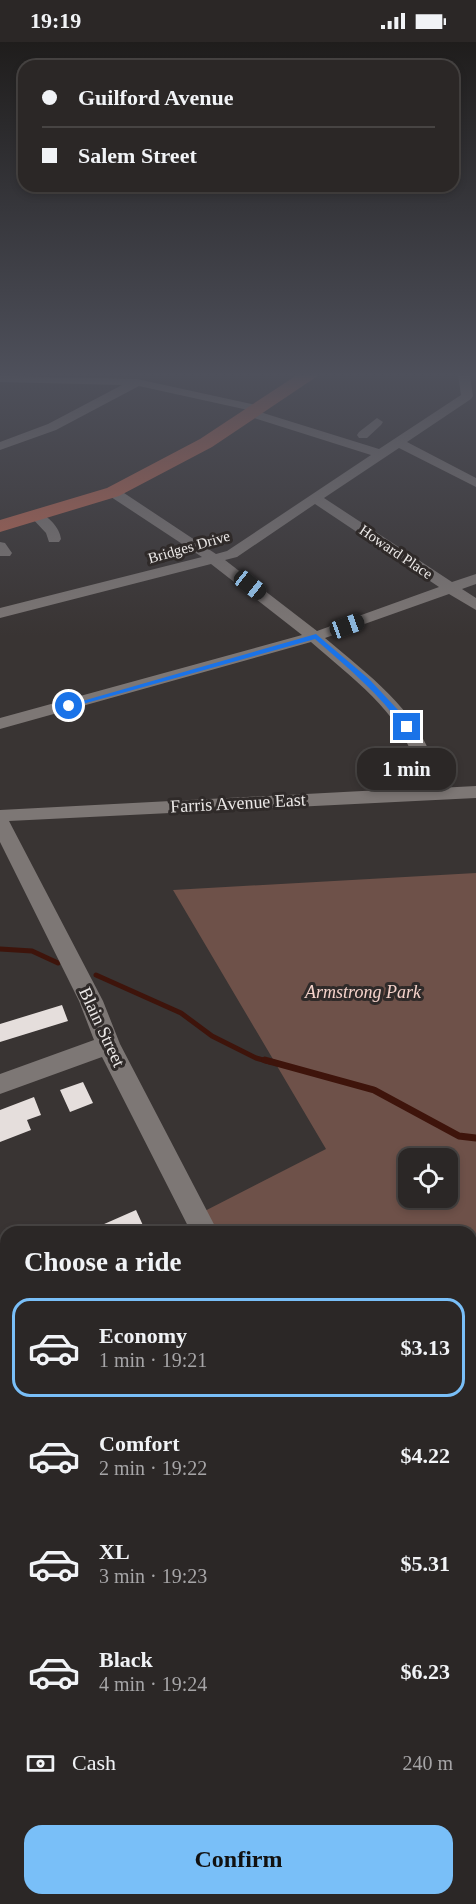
<!DOCTYPE html>
<meta charset="utf-8">
<style>
:root{--surface:#2b2726;--page:#373332;--text:#f1f3f6;--muted:#a6a5a7;--line:#474443;--accent:#79bff8}
body{margin:0;font-family:"Times New Roman",serif;background:var(--page);color:var(--text);height:100vh;display:flex;flex-direction:column;font-size:22px;white-space:nowrap}
*{box-sizing:border-box;margin:0}
p{font-size:20px;color:var(--muted)}
.icon{flex:none;width:33px;height:33px;fill:none;stroke:currentColor;stroke-width:2;stroke-linecap:round;stroke-linejoin:round}
.map{position:relative;flex:1;overflow:hidden}
.panel{position:absolute;left:0px;top:1184px;width:477px;height:680px;display:flex;flex-direction:column;background:var(--surface);border-radius:18px 18px 0 0;box-shadow:0 3px 9px #0003,0 0 0 2px var(--line)}
.panel>*{flex:none}
.top-card{position:absolute;left:18px;top:18px;width:441px;height:132px;border-radius:18px;box-shadow:0 3px 9px #0003,0 0 0 2px var(--line);display:grid;align-content:center;height:132px;padding:0 24px;background:var(--surface)}
.controls{position:absolute;left:398px;top:1106px;display:grid;gap:12px}
.controls a{display:grid;place-items:center;width:60px;height:60px;border-radius:12px;background:var(--surface);box-shadow:0 3px 9px #0003,0 0 0 2px var(--line);font-size:30px}
.end{position:absolute;width:27px;height:27px;margin:-14px;border:8px solid #1a73e8;background:#fff;box-shadow:0 0 0 3px #fff}
.from{border-radius:50%}
.bubble{position:absolute;height:42px;border-radius:18px;background:var(--surface);box-shadow:0 3px 9px #0003,0 0 0 2px var(--line);font-size:20px;font-weight:600;line-height:42px;text-align:center}
.car{position:absolute;width:18px;height:36px;margin:-18px -9px;border-radius:8px;box-shadow:0 0 4px 2px #0007;background:linear-gradient(#222 24%,#8ab4d8 0 40%,#222 0 76%,#8ab4d8 0 86%,#222 0)}
.top-card b{display:flex;align-items:center;gap:21px;height:57px;font-size:22px}
.top-card b+b{border-top:2px solid var(--line)}
.top-card i{width:15px;height:15px;background:var(--text)}
ul{padding:0;list-style:none}
li{display:flex;align-items:center;gap:18px;height:99px;margin:0 12px 9px;padding:0 12px;border:3px solid transparent;border-radius:18px}
li div{flex:1}
li b{display:block;font-size:22px}
li em{font-style:normal;font-weight:600}
li.active{border-color:var(--accent)}
li>.icon{width:54px;height:54px;stroke-width:1.5}
h2{padding:0 24px;font-size:27px;line-height:72px}
.pay{display:flex;align-items:center;gap:15px;height:66px;padding:0 24px;font-size:22px}
.pay p{margin-inline-start:auto}
.cta{display:flex;gap:12px;margin-top:auto;padding:12px 24px}
.cta a{flex:1;height:69px;border-radius:18px;background:var(--accent);color:#111;font-size:24px;font-weight:600;line-height:69px;text-align:center}
.status{display:flex;justify-content:space-between;align-items:center;height:42px;padding:0 30px;background:var(--surface);direction:ltr}
.status svg{height:16px;fill:currentColor}
.map>svg:first-child{display:block}
.green{fill:#6e5149;fill-rule:evenodd}
.lines{fill:none;stroke-linecap:round;stroke-linejoin:round}
.stream-far1{stroke:#3e140b;stroke-width:5}
.stream{stroke:#3e140b;stroke-width:7}
.building{fill:#e5dedc}
.minor{fill:#7d7775;fill-rule:evenodd}
.major{fill:#b56653;fill-rule:evenodd}
.route{fill:#1a73e8}
.labels{text-anchor:middle;dominant-baseline:central;stroke-width:6;stroke-linejoin:round;paint-order:stroke}
.far-street-label{font-size:15px;fill:#ebe8e7;stroke:#2f2a29}
.street-label{font-size:18px;fill:#ebe8e7;stroke:#2f2a29}
.park-label{font-size:18px;font-style:italic;fill:#f4d2ca;stroke:#2f2a29}
</style>
<div class="status"><b>19:19</b><svg viewBox="0 0 49 12"><path d="M0 12V9h3v3zM5 12V6h3v6zM10 12V3h3v9zM15 12V0h3v12zM26 1h20v11H26zM47 4h2v5h-2z"/></svg></div>
<div class="map">
<svg width="476" height="1862" viewBox="0 0 476 1862">
<rect width="100%" height="100%" fill="#393433"/>
<path class="green" d="M 476,831 L 476,1232 L 471,1234 L 471,1190 L 202,1189 L 193,1175 L 326,1107 L 173,848 ZM 408,1116 L 447,1116 L 447,1155 L 408,1155 Z"/>
<g class="lines">
<path class="stream-far1" d="M 0,907 L 32,909 L 58,921
M 96,933 L 181,971 L 212,994 L 256,1016 L 270,1020"/>
<path class="stream" d="M 265,1018 L 374,1048 L 459,1094 L 476,1096"/>
</g>
<path class="building" d="M 62,963 L 68,979 L 0,1000 L 0,982 Z
M 83,1040 L 93,1061 L 70,1070 L 60,1048 Z
M 34,1055 L 41,1073 L 27,1078 L 31,1088 L 0,1100 L 0,1068 Z
M 136,1168 L 146,1190 L 86,1190 Z"/>
<g class="lines">
<path class="minor" d="M 458,333 L 470,333 L 473,354 L 471,357 L 407,400 L 476,436 L 476,445 L 399,406 L 324,456 L 452,540 L 476,532 L 476,542 L 462,547 L 476,556 L 476,568 L 449,552 L 325,596 C 372,636 433,679 438,746 L 476,744 L 476,756 L 9,779 L 103,959 L 120,1002 L 218,1190 L 191,1190 L 102,1015 L 0,1052 L 0,1032 L 94,998 L 79,959 L 0,800 L 0,768 L 419,746 C 416,680 356,640 311,600 L 0,687 L 0,676 L 302,593 L 211,522 L 0,576 L 0,566 L 202,515 L 108,453 L 106,450 L 108,447 L 118,447 L 216,512 L 227,509 L 371,413 L 248,374 L 248,368 L 139,344 L 56,388 L 0,408 L 0,400 L 48,382 L 122,343 L 0,340 L 0,334 L 137,337 L 261,364 L 263,367 L 260,370 L 379,407 L 461,353 ZM 315,462 L 439,545 L 317,589 L 225,518 L 237,515 Z
M 377,376 L 383,380 L 381,383 L 367,396 L 359,396 L 357,393 L 359,390 Z
M 37,470 C 48,473 60,486 61,497 L 59,500 L 49,500 L 46,491 L 30,474 Z
M 0,500 L 5,501 L 12,511 L 10,514 L 0,514 Z
M 476,1216 L 476,1243 L 471,1245 L 471,1218 Z
M 6,1453 L 6,1486 L 0,1488 L 0,1455 Z
M 476,1576 L 476,1612 L 471,1614 L 471,1578 Z
M 471,1696 L 476,1699 L 476,1745 L 471,1743 Z
M 135,1857 L 179,1857 L 177,1862 L 133,1862 Z"/>
<path class="major" d="M 297,333 L 319,333 L 212,405 L 119,454 L 0,490 L 0,478 L 107,446 L 200,397 Z"/>
</g>
<linearGradient id="sky" x2="0" y2="1"><stop stop-color="#1f1d1c"/><stop offset="0.56" stop-color="#4e505b"/><stop offset="1" stop-color="#4e505b" stop-opacity="0"/></linearGradient>
<rect width="476" height="594" fill="url(#sky)"/>
<path class="route" d="M 316,592 L 369,637 L 398,668 L 411,685 L 409,687 L 404,687 C 380,652 347,625 315,597 L 72,665 L 65,664 Z"/>
<g class="labels">
<g class="far-street-label">
<text transform="translate(189 505) rotate(-16)">Bridges Drive</text>
<text transform="translate(396 510) rotate(34)">Howard Place</text>
</g>
<g class="street-label">
<text transform="translate(238 761) rotate(-3)">Farris Avenue East</text>
<text transform="translate(102 985) rotate(65)">Blain Street</text>
</g>
<g class="park-label">
<text x="363" y="950">Armstrong Park</text>
</g>
</g>
</svg>
<div class="controls">
<a><svg class="icon" aria-label="locate" viewBox="0 0 24 24"><circle cx="12" cy="12" r="6"/><path d="M12 2v4M12 18v4M2 12h4M18 12h4"/></svg></a>
</div>
<i class="end from" style="left:69px;top:664px"></i>
<i class="end" style="left:407px;top:685px"></i>
<div class="bubble" style="left:357px;top:706px;width:99px">1 min</div>
<i class="car" style="left:250px;top:543px;rotate:128deg"></i>
<i class="car" style="left:347px;top:584px;rotate:70deg"></i>
<div class="top-card">
<b><i class="from"></i>Guilford Avenue</b>
<b><i></i>Salem Street</b>
</div>
<section class="panel">
<h2>Choose a ride</h2>
<ul>
<li class="active"><svg class="icon" aria-label="car" viewBox="0 0 24 24"><path d="M5 17H2v-5l4-1 3-4h7l3 4 3 1v5h-3M9 17h6M6 11h13"/><circle cx="7" cy="17" r="2"/><circle cx="17" cy="17" r="2"/></svg><div><b>Economy</b><p>1 min · 19:21</p></div><em>$3.13</em></li>
<li><svg class="icon" aria-label="car" viewBox="0 0 24 24"><path d="M5 17H2v-5l4-1 3-4h7l3 4 3 1v5h-3M9 17h6M6 11h13"/><circle cx="7" cy="17" r="2"/><circle cx="17" cy="17" r="2"/></svg><div><b>Comfort</b><p>2 min · 19:22</p></div><em>$4.22</em></li>
<li><svg class="icon" aria-label="car" viewBox="0 0 24 24"><path d="M5 17H2v-5l4-1 3-4h7l3 4 3 1v5h-3M9 17h6M6 11h13"/><circle cx="7" cy="17" r="2"/><circle cx="17" cy="17" r="2"/></svg><div><b>XL</b><p>3 min · 19:23</p></div><em>$5.31</em></li>
<li><svg class="icon" aria-label="car" viewBox="0 0 24 24"><path d="M5 17H2v-5l4-1 3-4h7l3 4 3 1v5h-3M9 17h6M6 11h13"/><circle cx="7" cy="17" r="2"/><circle cx="17" cy="17" r="2"/></svg><div><b>Black</b><p>4 min · 19:24</p></div><em>$6.23</em></li>
</ul>
<div class="pay"><svg class="icon" aria-label="cash" viewBox="0 0 24 24"><path d="M3 7h18v10H3z"/><circle cx="12" cy="12" r="2"/></svg>Cash<p>240 m</p></div>
<div class="cta"><a>Confirm</a></div>
</section>
</div>
